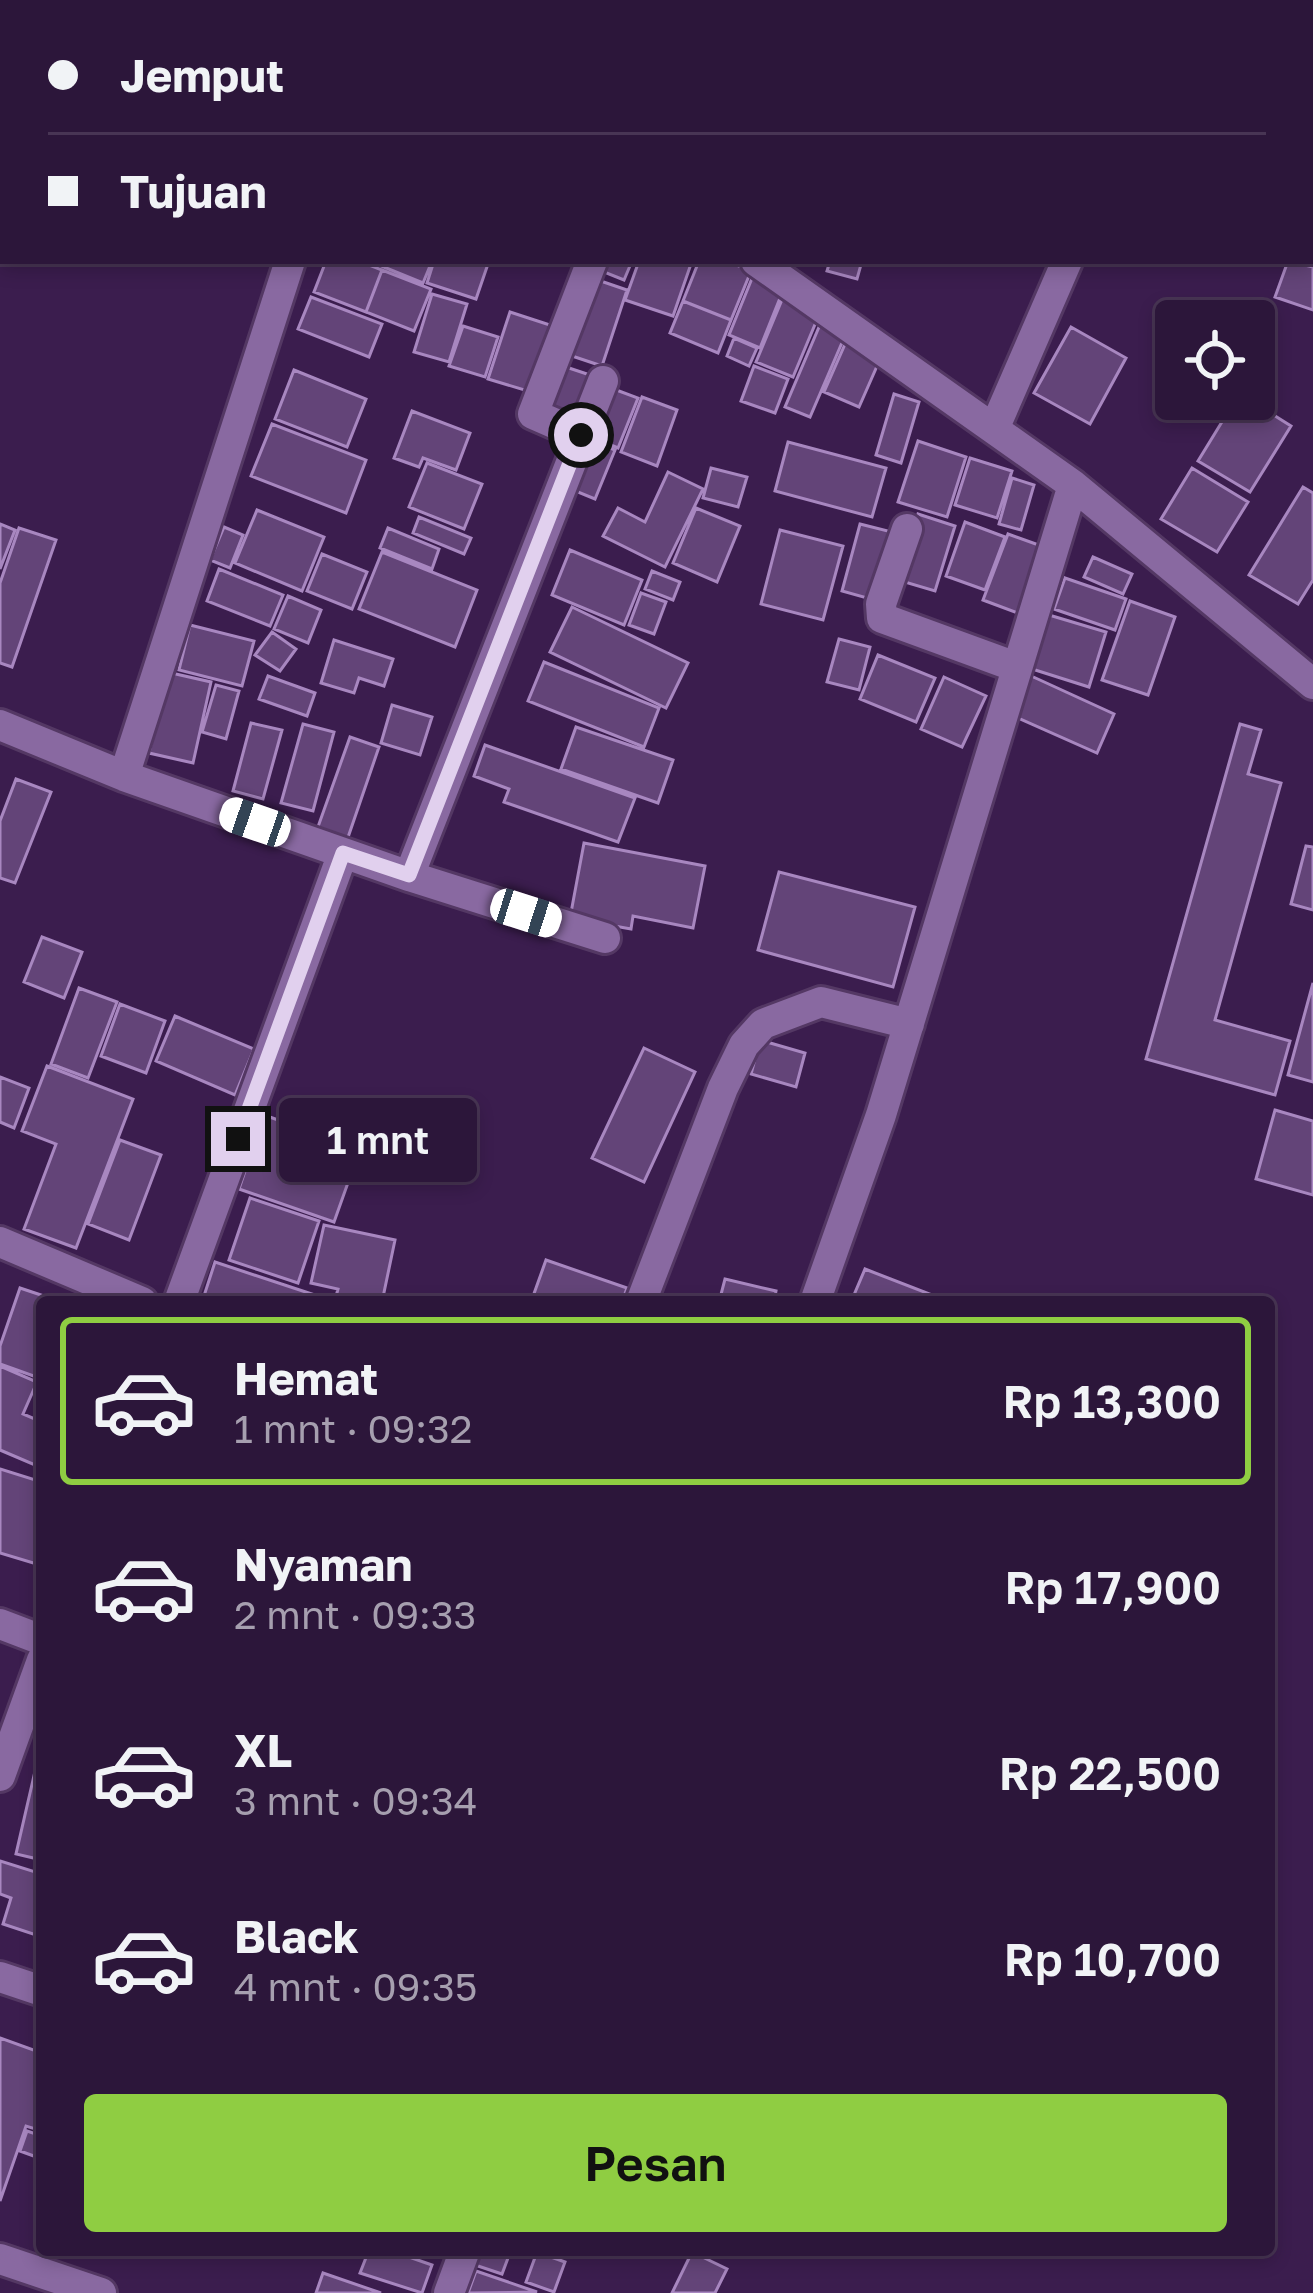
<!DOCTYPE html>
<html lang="id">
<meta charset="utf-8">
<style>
:root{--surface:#2c163a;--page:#382345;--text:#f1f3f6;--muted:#a69faf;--line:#483554;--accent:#8fcd42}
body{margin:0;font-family:"Golos Text",sans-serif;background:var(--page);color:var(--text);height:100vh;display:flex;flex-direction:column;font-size:45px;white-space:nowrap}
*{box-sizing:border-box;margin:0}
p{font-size:39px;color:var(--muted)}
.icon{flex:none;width:66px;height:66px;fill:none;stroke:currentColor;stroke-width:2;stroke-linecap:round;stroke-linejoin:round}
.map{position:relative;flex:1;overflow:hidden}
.side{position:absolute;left:36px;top:1296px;width:1239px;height:960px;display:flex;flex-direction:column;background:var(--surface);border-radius:12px;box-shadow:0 6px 18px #0003,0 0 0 3px var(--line)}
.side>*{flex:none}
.guide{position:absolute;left:0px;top:0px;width:1314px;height:264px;box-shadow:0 6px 18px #0003,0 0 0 3px var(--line);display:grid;align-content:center;height:264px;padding:0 48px;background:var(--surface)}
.fabs{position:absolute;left:1155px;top:300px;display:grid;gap:24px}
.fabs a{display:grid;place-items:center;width:120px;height:120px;border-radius:12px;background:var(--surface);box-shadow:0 6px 18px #0003,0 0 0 3px var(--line);font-size:60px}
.end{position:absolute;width:54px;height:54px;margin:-27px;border:15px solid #e1d0ee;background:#111;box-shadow:0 0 0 6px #111}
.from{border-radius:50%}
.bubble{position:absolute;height:84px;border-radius:12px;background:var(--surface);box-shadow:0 6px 18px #0003,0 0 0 3px var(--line);font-size:39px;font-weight:600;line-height:84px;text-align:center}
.car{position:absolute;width:36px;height:72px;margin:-36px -18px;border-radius:15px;box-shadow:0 0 9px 3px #0007;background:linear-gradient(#fff 24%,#345 0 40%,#fff 0 76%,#345 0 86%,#fff 0)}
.guide b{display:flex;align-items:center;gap:42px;height:114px;font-size:45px}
.guide b+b{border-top:3px solid var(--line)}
.guide i{width:30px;height:30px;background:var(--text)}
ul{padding:21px 0 0;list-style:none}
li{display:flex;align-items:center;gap:36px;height:168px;margin:0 24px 18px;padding:0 24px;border:6px solid transparent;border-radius:12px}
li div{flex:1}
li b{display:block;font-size:45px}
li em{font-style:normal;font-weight:600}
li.on{border-color:var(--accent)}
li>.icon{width:108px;height:108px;stroke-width:1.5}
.cta{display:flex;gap:24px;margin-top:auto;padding:24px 48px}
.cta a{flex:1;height:138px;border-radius:12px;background:var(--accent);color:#111;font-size:48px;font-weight:600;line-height:138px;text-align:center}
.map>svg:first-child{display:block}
.building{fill:#634478;stroke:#a887c0;stroke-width:3}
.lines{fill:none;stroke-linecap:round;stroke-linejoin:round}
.minor-casing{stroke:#543864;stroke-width:36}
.minor{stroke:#8969a1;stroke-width:30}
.route{stroke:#e1d0ee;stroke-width:15}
</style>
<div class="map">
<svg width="1313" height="2293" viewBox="0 0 1313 2293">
<rect width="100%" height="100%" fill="#3b1d4e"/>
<path class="building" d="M 326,261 L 359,261 L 382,270 L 366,312 L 314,292 Z
M 369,261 L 432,261 L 423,283 Z
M 434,261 L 489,261 L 476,299 L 427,283 Z
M 597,261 L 632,261 L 624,280 L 594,268 Z
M 639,261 L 692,261 L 673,316 L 625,300 Z
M 699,261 L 727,261 L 751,271 L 731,320 L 683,301 Z
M 830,261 L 862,261 L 857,279 L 827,271 Z
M 1288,261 L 1313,267 L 1313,310 L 1275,297 Z
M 382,270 L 431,289 L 414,331 L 366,312 Z
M 755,271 L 786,283 L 760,348 L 729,335 Z
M 589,277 L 627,290 L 602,366 L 563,353 Z
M 432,294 L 467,304 L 449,362 L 414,352 Z
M 784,295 L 821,310 L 793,377 L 756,362 Z
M 311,297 L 382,324 L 369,357 L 298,329 Z
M 683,301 L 731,320 L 718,353 L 670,333 Z
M 510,312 L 553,326 L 531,392 L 488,379 Z
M 822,320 L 847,331 L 810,417 L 785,407 Z
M 463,326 L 498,337 L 485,377 L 449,366 Z
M 1071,327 L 1126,358 L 1090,424 L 1034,393 Z
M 734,338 L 757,348 L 749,366 L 727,356 Z
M 846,342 L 881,357 L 859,407 L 824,392 Z
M 557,364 L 596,377 L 581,416 L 544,403 Z
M 754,366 L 788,379 L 775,413 L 741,401 Z
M 294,370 L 366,399 L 347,447 L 275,419 Z
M 611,388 L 638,398 L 618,448 L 592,437 Z
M 894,394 L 919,402 L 901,463 L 876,455 Z
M 642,397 L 677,410 L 657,466 L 621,452 Z
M 1236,399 L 1248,399 L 1291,426 L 1250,492 L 1198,461 Z
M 412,411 L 470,433 L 456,470 L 423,458 L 419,467 L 394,458 Z
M 272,424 L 366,460 L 346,513 L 251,476 Z
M 589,439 L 615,450 L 595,499 L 568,488 Z
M 918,441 L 966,457 L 947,517 L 898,502 Z
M 788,442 L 886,468 L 872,517 L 775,491 Z
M 970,458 L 1012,471 L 997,518 L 955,505 Z
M 427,463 L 482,484 L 464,529 L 409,507 Z
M 711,468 L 747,477 L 738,507 L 703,498 Z
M 1192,468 L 1248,502 L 1217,552 L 1161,519 Z
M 668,472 L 703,489 L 665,567 L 603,536 L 618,508 L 645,522 Z
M 1012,478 L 1034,485 L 1021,530 L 999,524 Z
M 1303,487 L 1313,493 L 1313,580 L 1298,604 L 1249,575 Z
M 696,508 L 740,526 L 717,582 L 673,563 Z
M 257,510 L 324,537 L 302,591 L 235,563 Z
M 918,514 L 955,526 L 935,591 L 898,580 Z
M 419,517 L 471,538 L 464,554 L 413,533 Z
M 965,522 L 1005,537 L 985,590 L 946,576 Z
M 0,524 L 15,530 L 0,569 Z
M 860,524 L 892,532 L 874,600 L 842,591 Z
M 224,527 L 243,535 L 230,568 L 210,560 Z
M 19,528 L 56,540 L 12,667 L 0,663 L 0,583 Z
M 388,528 L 439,549 L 432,569 L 380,548 Z
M 780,530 L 843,546 L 823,620 L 761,604 Z
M 1008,534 L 1047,548 L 1023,615 L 983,600 Z
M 570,550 L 642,580 L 624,625 L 552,595 Z
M 382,552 L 477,590 L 455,647 L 359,609 Z
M 322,554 L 367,572 L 352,609 L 307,591 Z
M 1093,557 L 1132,574 L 1123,594 L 1084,577 Z
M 219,569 L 283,595 L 270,626 L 207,601 Z
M 652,571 L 680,582 L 673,600 L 645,589 Z
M 1065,578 L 1126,599 L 1115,630 L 1054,609 Z
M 641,593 L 666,602 L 654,634 L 629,625 Z
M 288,596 L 321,610 L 308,643 L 274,629 Z
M 1130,601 L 1175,617 L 1148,695 L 1102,680 Z
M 572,607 L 688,663 L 666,708 L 550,652 Z
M 1049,615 L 1106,632 L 1089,687 L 1032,669 Z
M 190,625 L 254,641 L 242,686 L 179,670 Z
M 272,632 L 296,649 L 280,671 L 255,655 Z
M 839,639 L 870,647 L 859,690 L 827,682 Z
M 334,640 L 393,659 L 384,686 L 359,678 L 354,693 L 321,683 Z
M 878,655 L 935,678 L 916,722 L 860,699 Z
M 544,662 L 659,708 L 644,747 L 528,701 Z
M 167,672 L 211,682 L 193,763 L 149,753 Z
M 1029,675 L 1114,714 L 1097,753 L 1011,715 Z
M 268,676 L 315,693 L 307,716 L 259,699 Z
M 944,677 L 986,696 L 962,747 L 921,729 Z
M 216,685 L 239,691 L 226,739 L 202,732 Z
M 392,705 L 432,717 L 420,755 L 381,743 Z
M 251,723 L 282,730 L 263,799 L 233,791 Z
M 303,724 L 334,732 L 313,811 L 281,803 Z
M 1240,724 L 1261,730 L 1248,774 L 1281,783 L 1215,1020 L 1290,1041 L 1275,1095 L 1146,1059 Z
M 576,727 L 673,760 L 658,803 L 561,769 Z
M 350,737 L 379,747 L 344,849 L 314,838 Z
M 485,745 L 635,798 L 618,842 L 504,802 L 509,789 L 474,776 Z
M 16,779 L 51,792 L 15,883 L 0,878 L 0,821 Z
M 584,843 L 705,866 L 693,928 L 633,916 L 631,929 L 570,918 Z
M 1306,846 L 1313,847 L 1313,910 L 1291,904 Z
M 779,872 L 915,907 L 893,987 L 758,950 Z
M 42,937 L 82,952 L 64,998 L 24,982 Z
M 1313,983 L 1313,1082 L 1288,1075 Z
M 79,988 L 117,1002 L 88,1078 L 51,1064 Z
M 120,1004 L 165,1021 L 146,1073 L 101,1056 Z
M 175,1016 L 254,1049 L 235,1095 L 156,1061 Z
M 760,1040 L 805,1053 L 796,1087 L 751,1074 Z
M 644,1048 L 695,1072 L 644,1182 L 592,1158 Z
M 47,1066 L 133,1099 L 76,1248 L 24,1229 L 56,1144 L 22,1131 Z
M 0,1077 L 29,1088 L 14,1128 L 0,1122 Z
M 1275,1110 L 1313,1121 L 1313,1195 L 1256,1179 Z
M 264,1115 L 360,1149 L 334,1222 L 239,1189 Z
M 120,1140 L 161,1155 L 129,1240 L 88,1224 Z
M 250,1198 L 319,1221 L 298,1283 L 229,1260 Z
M 324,1225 L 395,1240 L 382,1302 L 335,1300 L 338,1289 L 311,1283 Z
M 546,1260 L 627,1288 L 622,1302 L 531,1302 Z
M 215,1262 L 336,1302 L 202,1302 Z
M 865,1269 L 940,1298 L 938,1302 L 851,1302 Z
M 725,1279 L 776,1291 L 774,1302 L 719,1302 Z
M 20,1288 L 62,1302 L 42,1302 L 42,1379 L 0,1364 L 0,1346 Z
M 0,1366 L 37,1382 L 23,1414 L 42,1422 L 42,1468 L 0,1450 Z
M 0,1469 L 42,1482 L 40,1565 L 0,1553 Z
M 36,1767 L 42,1768 L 42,1860 L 16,1854 Z
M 0,1861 L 42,1874 L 42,1937 L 3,1924 L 11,1898 L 0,1894 Z
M 0,2038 L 42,2053 L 42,2131 L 26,2126 L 0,2201 Z
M 27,2131 L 42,2136 L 42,2159 L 20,2151 Z
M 369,2250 L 389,2250 L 432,2265 L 422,2293 L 360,2273 Z
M 480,2250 L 511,2250 L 502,2274 L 475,2265 Z
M 537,2252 L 565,2262 L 554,2292 L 526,2282 Z
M 692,2252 L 727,2269 L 715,2293 L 672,2293 Z
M 476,2271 L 537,2292 L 468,2293 Z
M 323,2273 L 381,2293 L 316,2293 Z"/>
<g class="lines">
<g class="minor-casing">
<path id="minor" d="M 386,0 L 391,3
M 1180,3 L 1182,0
M 756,261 L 1073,485 L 1313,684
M 994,429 L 1067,261
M 581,435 L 533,414 L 592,261
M 907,529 L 881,604 L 882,618 L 1016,667
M 0,725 L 124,776 L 409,876 L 603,381
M 124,776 L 290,261
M 409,876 L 605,938
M 0,1242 L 142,1302
M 179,1302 L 343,853
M 641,1302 L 723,1088 L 744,1045 L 763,1024 L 821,1002 L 909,1024
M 815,1302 L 881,1115 L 1073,485
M 0,1624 L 42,1640
M 0,1776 L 42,1660
M 0,1977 L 42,1991
M 0,2259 L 101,2293
M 449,2293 L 465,2250"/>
</g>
<use href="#minor" class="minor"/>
</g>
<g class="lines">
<path class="route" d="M 238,1139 L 343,853 L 409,875 L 581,435"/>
</g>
</svg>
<div class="fabs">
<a><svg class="icon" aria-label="locate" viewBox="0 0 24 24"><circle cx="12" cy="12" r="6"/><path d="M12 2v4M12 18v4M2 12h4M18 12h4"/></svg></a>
</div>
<i class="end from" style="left:581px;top:435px"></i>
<i class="end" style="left:238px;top:1139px"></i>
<div class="bubble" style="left:279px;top:1098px;width:198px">1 mnt</div>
<i class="car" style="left:255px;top:822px;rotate:289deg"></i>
<i class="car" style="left:526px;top:913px;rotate:108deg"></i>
<div class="guide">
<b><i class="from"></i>Jemput</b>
<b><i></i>Tujuan</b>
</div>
<section class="side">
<ul>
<li class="on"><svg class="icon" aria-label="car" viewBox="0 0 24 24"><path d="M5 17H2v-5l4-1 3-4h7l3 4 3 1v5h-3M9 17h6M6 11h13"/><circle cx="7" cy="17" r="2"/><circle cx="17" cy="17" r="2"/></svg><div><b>Hemat</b><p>1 mnt · 09:32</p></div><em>Rp 13,300</em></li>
<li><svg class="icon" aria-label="car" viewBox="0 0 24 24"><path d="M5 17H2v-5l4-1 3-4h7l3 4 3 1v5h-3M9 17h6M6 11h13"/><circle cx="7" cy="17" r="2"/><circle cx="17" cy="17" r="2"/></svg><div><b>Nyaman</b><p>2 mnt · 09:33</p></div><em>Rp 17,900</em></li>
<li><svg class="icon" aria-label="car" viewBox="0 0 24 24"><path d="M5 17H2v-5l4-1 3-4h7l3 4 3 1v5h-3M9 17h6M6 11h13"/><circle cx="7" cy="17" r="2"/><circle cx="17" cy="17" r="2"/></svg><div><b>XL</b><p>3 mnt · 09:34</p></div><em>Rp 22,500</em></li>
<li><svg class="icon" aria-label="car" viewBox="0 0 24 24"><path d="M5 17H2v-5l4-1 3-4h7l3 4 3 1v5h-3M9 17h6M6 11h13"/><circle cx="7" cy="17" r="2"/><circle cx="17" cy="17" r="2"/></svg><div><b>Black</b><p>4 mnt · 09:35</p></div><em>Rp 10,700</em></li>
</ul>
<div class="cta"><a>Pesan</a></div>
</section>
</div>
